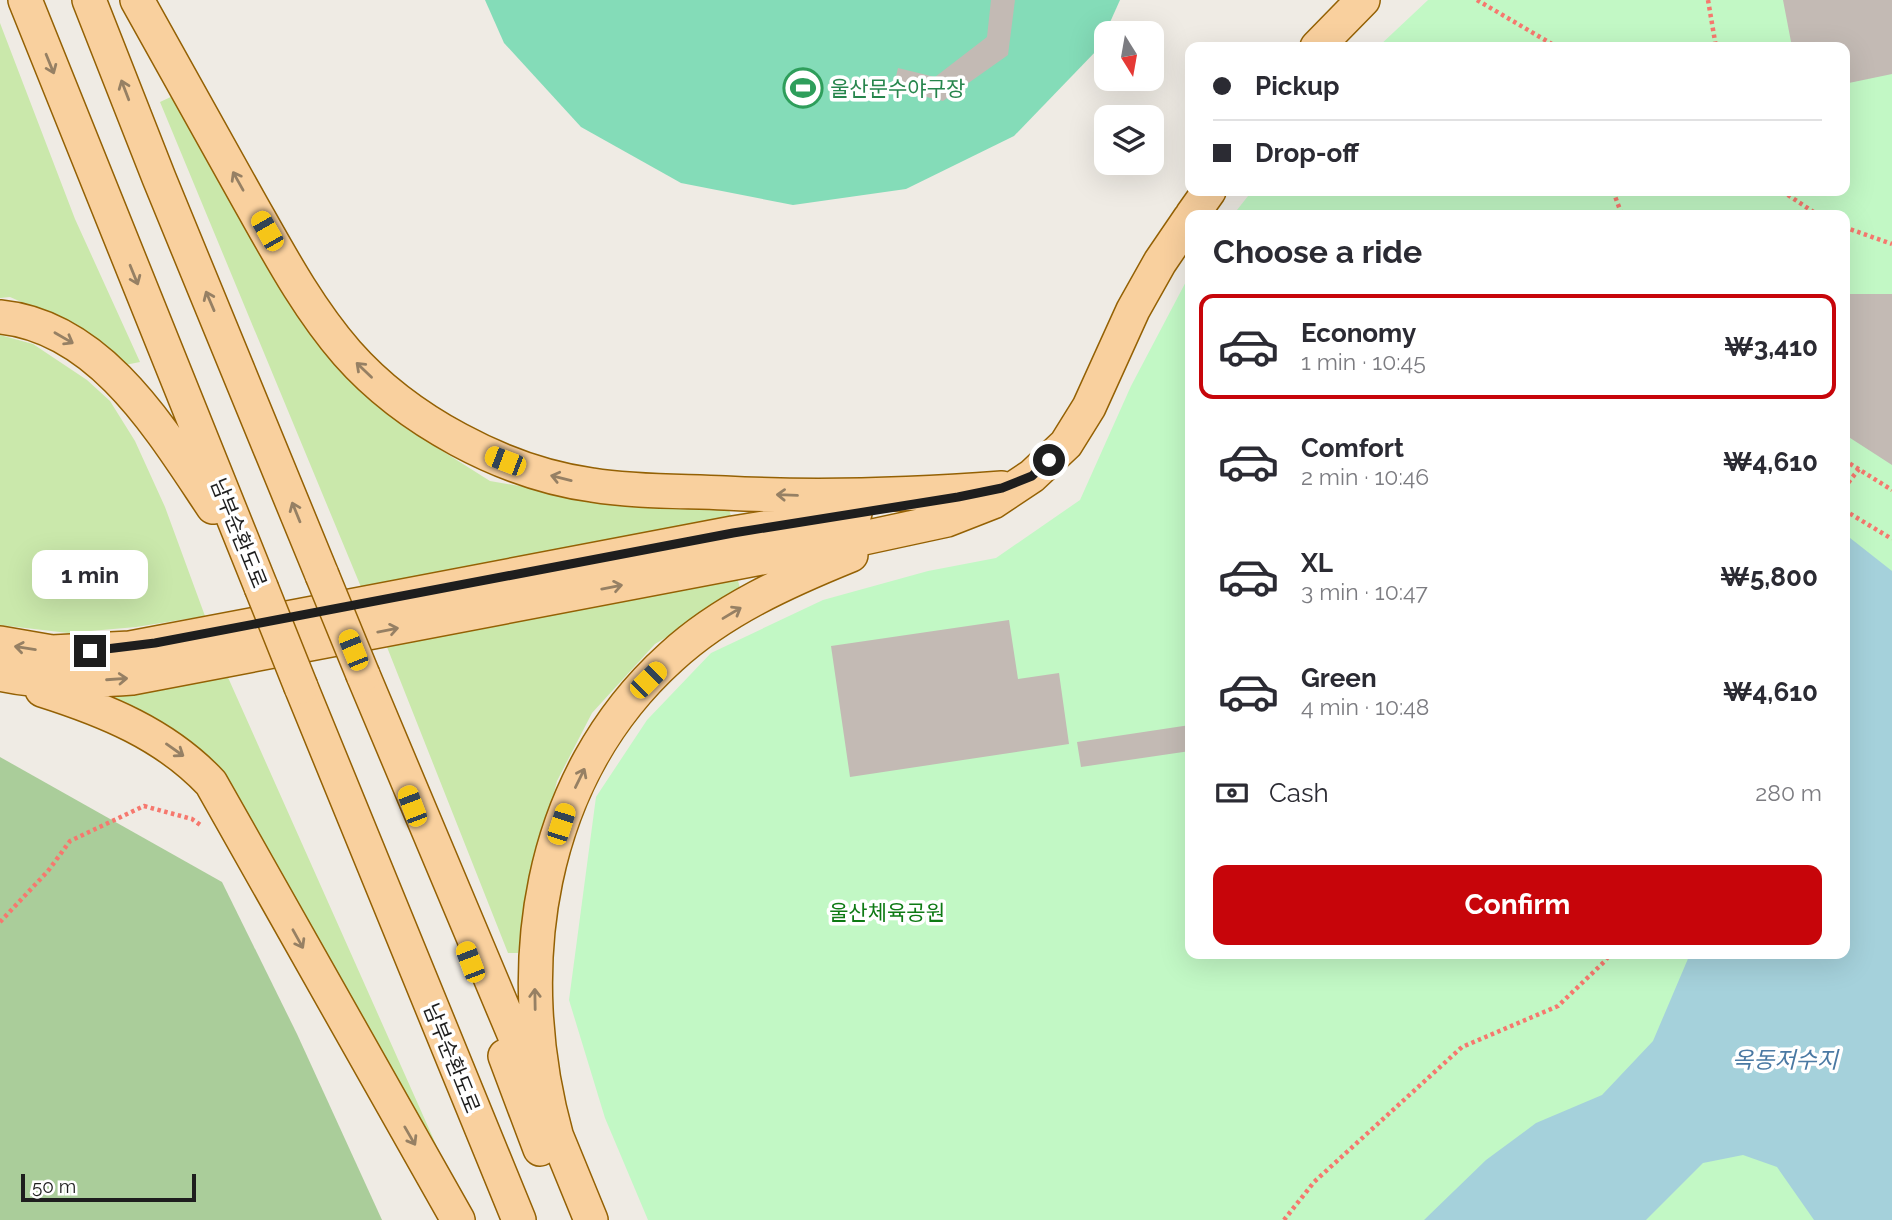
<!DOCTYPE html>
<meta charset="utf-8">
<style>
:root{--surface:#fff;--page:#f2f2f3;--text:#2b2b33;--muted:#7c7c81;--line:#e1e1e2;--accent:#c7050a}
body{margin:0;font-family:Raleway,"Noto Sans KR",sans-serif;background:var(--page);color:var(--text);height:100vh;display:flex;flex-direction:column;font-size:26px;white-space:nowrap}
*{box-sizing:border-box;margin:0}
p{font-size:23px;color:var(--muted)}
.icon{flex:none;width:38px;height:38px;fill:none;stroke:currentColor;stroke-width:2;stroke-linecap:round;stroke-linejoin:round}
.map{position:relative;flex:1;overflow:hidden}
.drawer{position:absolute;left:1185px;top:210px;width:665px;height:749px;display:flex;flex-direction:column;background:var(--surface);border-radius:14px;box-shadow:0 7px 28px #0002}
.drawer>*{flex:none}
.hud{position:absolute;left:1185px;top:42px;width:665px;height:154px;border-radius:14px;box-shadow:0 7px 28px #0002;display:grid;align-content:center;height:154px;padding:0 28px;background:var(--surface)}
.needle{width:46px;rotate:169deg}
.controls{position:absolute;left:1094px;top:21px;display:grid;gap:14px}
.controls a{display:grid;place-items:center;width:70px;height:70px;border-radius:14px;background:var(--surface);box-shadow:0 7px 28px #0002;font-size:35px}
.scale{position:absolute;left:21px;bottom:18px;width:175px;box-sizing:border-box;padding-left:7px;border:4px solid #1e1e1e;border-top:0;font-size:19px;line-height:24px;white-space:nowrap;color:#1e1e1e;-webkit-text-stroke:5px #fff;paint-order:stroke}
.end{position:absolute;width:32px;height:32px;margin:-16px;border:9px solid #1e1e1e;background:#fff;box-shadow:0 0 0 4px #fff}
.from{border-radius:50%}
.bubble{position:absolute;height:49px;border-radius:14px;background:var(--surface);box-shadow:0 7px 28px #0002;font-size:23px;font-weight:700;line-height:49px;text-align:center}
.car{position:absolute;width:21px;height:42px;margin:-21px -10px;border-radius:9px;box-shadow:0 0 5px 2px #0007;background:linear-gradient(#f5c518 24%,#345 0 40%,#f5c518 0 76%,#345 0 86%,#f5c518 0)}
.hud b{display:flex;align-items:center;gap:24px;height:66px;font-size:26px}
.hud b+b{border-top:2px solid var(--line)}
.hud i{width:18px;height:18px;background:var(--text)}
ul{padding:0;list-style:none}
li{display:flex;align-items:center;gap:21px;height:105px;margin:0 14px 10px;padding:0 14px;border:4px solid transparent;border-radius:14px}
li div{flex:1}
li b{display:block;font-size:26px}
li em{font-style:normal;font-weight:700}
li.current{border-color:var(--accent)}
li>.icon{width:63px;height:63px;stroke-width:1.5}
h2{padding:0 28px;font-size:32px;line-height:84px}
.pay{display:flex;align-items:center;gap:18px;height:77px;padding:0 28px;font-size:26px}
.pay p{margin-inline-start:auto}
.button{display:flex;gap:14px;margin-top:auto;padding:14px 28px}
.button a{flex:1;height:80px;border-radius:14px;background:var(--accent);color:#fff;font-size:28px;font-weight:700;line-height:80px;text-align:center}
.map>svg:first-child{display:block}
.grass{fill:#cae8ab}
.forest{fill:#aacd9a}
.park{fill:#c2f8c5}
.pitch{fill:#84dcb8}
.water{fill:#a5d1db}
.building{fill:#c3bab4}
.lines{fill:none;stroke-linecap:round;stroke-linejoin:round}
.major-casing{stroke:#946104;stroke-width:36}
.path{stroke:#f6786e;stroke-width:4.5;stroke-dasharray:3.5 3.5;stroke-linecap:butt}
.major{stroke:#f9d09e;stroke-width:33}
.major-bridge-casing{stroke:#946104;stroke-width:36;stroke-linecap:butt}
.major-bridge{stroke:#f9d09e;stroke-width:33}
.oneway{stroke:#968064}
.route{stroke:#1e1e1e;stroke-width:9}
.labels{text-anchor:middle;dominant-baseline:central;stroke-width:7;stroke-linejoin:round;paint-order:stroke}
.leisure-label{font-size:21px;fill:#27864d;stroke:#fff;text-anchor:start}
.street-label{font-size:21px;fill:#1e1e1e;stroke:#fff}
.park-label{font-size:21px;fill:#0e7a14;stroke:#fff}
.water-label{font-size:23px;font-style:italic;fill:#4a79a3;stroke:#fff}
</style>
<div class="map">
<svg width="1892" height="1220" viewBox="0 0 1892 1220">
<rect width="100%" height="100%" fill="#efebe4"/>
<path class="grass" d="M 0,23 L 75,219 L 140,362 L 125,365 L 87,331 L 10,297 L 0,298 Z
M 175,95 L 325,343 L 401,425 L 490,481 L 617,503 L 728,506 L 731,516 L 361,587 L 160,102 Z
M 0,335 L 33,344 L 87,380 L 110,401 L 135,441 L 165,507 L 205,616 L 136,627 L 68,633 L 0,625 Z
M 737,577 L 741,592 L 655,644 L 592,713 L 557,781 L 526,906 L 518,953 L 508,953 L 385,642 Z
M 226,673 L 438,1149 L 431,1152 L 166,726 L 105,692 Z"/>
<path class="forest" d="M 0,757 L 222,882 L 297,1034 L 382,1220 L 0,1220 Z"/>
<path class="park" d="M 1428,0 L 1892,0 L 1892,1220 L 648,1220 L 605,1118 L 569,1000 L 596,797 L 647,720 L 711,653 L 823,600 L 928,571 L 996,558 L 1080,500 L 1131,386 L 1190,274 L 1190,954 L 1844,954 L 1844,215 L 1233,215 L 1252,191 L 1844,191 L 1844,47 L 1378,47 Z"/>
<path class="pitch" d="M 485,0 L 1120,0 L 1098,49 L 1014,136 L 906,189 L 793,205 L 681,183 L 581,127 L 504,43 Z"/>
<path class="water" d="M 1845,534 L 1892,571 L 1892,1220 L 1814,1220 L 1777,1167 L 1743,1155 L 1703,1163 L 1646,1220 L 1424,1220 L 1486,1160 L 1536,1123 L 1602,1095 L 1653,1041 L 1690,954 L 1844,954 Z"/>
<path class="building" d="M 991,0 L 1015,0 L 1008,55 L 943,101 L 893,89 L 898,68 L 935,77 L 987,37 Z
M 1783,0 L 1892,0 L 1892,74 L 1844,84 L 1844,47 L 1792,47 Z
M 1844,294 L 1892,294 L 1892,465 L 1844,434 Z
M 1009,620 L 1018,679 L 1059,673 L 1069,744 L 850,777 L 831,646 Z
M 1190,725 L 1190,751 L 1081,767 L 1077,742 Z"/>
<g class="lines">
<g class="major-casing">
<path id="major" d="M 25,0 L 261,587
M 89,0 L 159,178 L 322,575
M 137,0 C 174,66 211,133 248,199 C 278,252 307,307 347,353 C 406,420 504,473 592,485 C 635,492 681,491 725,493 C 818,498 909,495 1002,488
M 1317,47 L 1363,0
M 1192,215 L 1209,191
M 0,317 C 101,327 162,431 213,507
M 0,643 L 52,652 L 130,648 L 733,533 L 855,513
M 0,674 C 44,684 88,681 132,678 L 845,542 L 947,520 L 993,502 L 1032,476 L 1066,444 L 1089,407 L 1133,310 L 1160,262 L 1190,218
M 363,675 L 532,1077
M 301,687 L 519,1220
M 42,690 C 105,710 165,734 211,783 L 458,1220
M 505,1056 L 540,1149
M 550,1120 L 591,1220
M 557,1138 C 510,970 536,779 671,657 C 722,610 787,581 851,555"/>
</g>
<path class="path" d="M 1477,0 L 1557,47
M 1708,0 L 1716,47
M 1613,191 L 1622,215
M 1782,191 L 1818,215
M 1844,227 L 1892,244
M 1844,460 L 1892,490
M 1844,488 L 1859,469
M 1844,510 L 1892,539
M 0,922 L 48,871 L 70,841 L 144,806 L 192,819 L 202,826
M 1284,1220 L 1314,1182 L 1462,1047 L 1558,1006 L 1605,961 L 1610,954"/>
<use href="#major" class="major"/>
<g class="major-bridge-casing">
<path id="major-bridge" d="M 322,575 L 363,675
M 261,587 L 301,687"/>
</g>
<use href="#major-bridge" class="major-bridge"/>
</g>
<defs><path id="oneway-shaft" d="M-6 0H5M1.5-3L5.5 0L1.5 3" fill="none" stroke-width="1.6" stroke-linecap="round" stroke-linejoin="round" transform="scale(1.75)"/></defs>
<g class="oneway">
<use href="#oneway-shaft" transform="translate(50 64) rotate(68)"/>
<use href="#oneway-shaft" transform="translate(125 90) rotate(-111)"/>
<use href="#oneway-shaft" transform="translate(238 181) rotate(-119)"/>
<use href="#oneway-shaft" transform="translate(134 275) rotate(68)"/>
<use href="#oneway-shaft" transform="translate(210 301) rotate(-113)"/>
<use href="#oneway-shaft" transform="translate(64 338) rotate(30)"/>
<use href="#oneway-shaft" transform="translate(364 370) rotate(-136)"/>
<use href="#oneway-shaft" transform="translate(561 478) rotate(-166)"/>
<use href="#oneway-shaft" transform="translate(787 495) rotate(-178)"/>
<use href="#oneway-shaft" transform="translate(296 512) rotate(-112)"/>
<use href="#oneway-shaft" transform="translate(612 587) rotate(-11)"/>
<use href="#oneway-shaft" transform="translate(732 613) rotate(-31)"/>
<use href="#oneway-shaft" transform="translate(388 630) rotate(-11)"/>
<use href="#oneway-shaft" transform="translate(25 648) rotate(-171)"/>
<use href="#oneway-shaft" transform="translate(117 679) rotate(-4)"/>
<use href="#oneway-shaft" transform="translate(175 750) rotate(35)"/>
<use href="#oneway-shaft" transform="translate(580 778) rotate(-64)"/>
<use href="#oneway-shaft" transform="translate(298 939) rotate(61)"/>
<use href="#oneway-shaft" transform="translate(535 999) rotate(-91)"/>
<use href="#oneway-shaft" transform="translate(410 1136) rotate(60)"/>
</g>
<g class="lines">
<path class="route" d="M 90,651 L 155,643 L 733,533 L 958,497 L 1002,488 L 1032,476 L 1049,460"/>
</g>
<defs>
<g id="stadium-ring" transform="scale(2.0125)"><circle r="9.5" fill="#fff" stroke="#2e9e5b" stroke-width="1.5"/><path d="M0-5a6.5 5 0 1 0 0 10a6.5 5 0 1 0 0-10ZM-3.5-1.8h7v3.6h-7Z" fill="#2e9e5b"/></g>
</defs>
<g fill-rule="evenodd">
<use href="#stadium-ring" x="803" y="88"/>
</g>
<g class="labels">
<g class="leisure-label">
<text x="830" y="88">울산문수야구장</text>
</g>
<g class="street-label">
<text transform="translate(239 533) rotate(68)">남부순환도로</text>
<text transform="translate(452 1058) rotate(68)">남부순환도로</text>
</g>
<g class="park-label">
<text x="887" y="912">울산체육공원</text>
</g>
<g class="water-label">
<text x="1785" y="1059">옥동저수지</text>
</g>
</g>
</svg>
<div class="controls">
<a><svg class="needle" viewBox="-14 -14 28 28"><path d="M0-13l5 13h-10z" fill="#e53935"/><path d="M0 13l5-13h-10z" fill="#7c7c81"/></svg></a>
<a><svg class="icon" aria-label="layers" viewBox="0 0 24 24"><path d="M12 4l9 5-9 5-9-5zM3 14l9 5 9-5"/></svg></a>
</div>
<div class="scale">50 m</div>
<i class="end from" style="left:1049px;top:460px"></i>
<i class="end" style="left:90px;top:651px"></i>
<div class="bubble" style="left:32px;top:550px;width:116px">1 min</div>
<i class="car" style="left:267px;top:231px;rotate:330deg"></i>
<i class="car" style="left:505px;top:461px;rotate:291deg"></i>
<i class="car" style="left:353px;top:650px;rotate:338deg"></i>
<i class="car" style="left:648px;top:680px;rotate:45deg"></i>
<i class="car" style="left:412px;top:806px;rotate:339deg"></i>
<i class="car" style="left:561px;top:824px;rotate:18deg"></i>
<i class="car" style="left:470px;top:962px;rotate:339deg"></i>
<div class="hud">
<b><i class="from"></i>Pickup</b>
<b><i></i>Drop-off</b>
</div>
<section class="drawer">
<h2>Choose a ride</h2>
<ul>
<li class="current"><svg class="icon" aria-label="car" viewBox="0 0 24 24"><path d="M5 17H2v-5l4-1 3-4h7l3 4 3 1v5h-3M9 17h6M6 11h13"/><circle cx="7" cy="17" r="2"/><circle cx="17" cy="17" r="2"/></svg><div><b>Economy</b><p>1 min · 10:45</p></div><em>₩3,410</em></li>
<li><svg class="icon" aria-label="car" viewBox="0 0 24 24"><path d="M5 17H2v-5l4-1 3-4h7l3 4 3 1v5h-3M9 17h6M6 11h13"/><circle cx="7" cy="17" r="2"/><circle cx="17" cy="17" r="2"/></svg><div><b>Comfort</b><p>2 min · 10:46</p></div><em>₩4,610</em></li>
<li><svg class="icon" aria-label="car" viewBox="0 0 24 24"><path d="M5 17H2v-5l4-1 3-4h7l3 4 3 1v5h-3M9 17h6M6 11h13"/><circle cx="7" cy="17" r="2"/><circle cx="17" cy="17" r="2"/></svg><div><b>XL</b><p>3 min · 10:47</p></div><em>₩5,800</em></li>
<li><svg class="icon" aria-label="car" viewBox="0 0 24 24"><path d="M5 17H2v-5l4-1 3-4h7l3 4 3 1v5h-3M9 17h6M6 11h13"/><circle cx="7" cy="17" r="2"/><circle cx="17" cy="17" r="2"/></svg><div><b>Green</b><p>4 min · 10:48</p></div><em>₩4,610</em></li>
</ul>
<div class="pay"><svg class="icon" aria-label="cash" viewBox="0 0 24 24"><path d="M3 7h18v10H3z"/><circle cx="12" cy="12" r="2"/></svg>Cash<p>280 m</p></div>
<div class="button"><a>Confirm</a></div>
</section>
</div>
